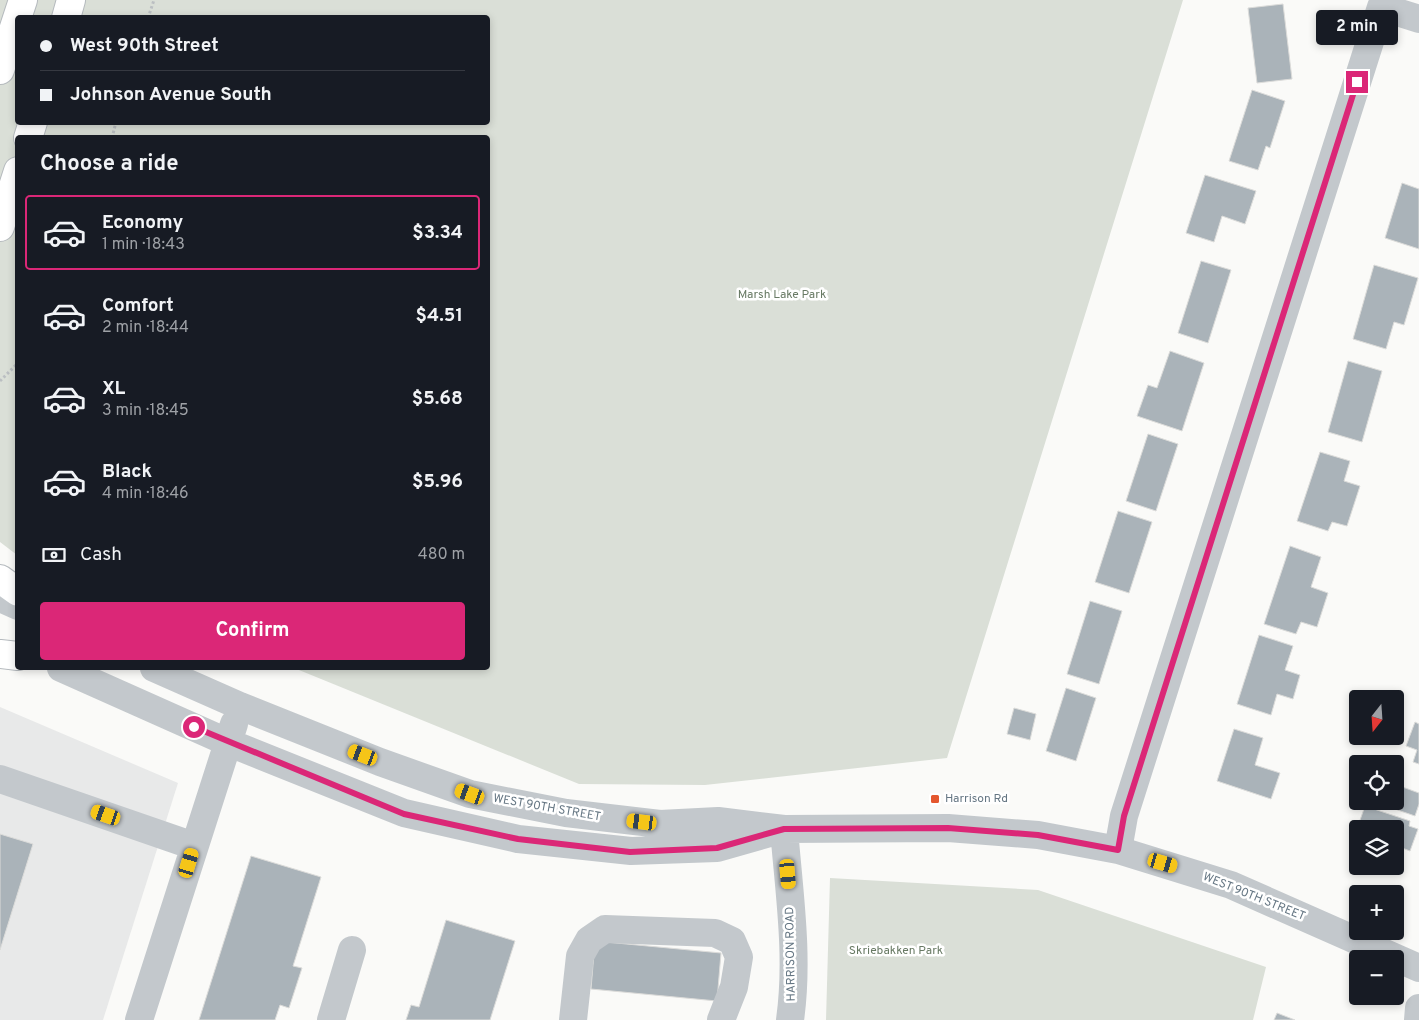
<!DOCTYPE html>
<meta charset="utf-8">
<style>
:root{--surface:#171b24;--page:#242831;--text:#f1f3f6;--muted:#9ea1a6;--line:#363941;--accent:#db2777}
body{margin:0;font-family:Overpass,sans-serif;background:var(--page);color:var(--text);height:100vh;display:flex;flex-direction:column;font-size:19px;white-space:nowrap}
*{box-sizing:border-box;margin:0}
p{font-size:16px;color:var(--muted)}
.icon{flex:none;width:28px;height:28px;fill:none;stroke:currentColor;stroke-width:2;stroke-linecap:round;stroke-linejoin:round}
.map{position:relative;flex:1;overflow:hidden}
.drawer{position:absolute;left:15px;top:135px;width:475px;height:535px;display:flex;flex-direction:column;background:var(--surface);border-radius:5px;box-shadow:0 2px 8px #0003}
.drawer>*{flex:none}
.banner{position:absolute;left:15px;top:15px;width:475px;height:110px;border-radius:5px;box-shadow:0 2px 8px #0003;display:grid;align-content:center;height:110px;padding:0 25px;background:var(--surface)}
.needle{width:32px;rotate:197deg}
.controls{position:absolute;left:1349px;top:690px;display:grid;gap:10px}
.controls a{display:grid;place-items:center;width:55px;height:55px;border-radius:5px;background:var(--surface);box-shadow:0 2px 8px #0003;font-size:25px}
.end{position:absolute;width:22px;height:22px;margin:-11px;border:6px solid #db2777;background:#fff;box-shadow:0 0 0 2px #fff}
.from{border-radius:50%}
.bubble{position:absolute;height:35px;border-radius:5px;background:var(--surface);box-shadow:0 2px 8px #0003;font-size:16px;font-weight:700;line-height:35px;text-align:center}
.car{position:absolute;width:15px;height:30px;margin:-15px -8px;border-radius:6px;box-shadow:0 0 4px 1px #0007;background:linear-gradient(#f5c518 24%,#345 0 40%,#f5c518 0 76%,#345 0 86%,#f5c518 0)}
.banner b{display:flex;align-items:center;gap:18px;height:48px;font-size:19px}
.banner b+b{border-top:1px solid var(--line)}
.banner i{width:12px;height:12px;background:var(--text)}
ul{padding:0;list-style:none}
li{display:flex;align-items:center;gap:15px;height:75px;margin:0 10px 8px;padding:0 15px;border:2px solid transparent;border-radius:5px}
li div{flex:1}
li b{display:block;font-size:19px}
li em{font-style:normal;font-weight:700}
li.active{border-color:var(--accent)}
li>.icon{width:45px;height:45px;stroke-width:1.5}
h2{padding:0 25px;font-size:22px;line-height:60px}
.pay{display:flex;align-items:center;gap:12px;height:55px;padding:0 25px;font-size:19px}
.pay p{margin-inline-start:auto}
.button{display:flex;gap:10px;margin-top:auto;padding:10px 25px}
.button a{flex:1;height:58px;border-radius:5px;background:var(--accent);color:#fff;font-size:20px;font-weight:700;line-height:58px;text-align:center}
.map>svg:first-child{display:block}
.built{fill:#e8e9e9}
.green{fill:#dadfd7;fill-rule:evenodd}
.building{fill:#aab3b9;stroke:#dcdcda}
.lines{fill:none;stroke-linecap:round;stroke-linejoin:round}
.major-casing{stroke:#b5babe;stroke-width:30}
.path{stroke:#bbbfc2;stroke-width:3;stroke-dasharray:2.5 2.5;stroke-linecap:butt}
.minor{stroke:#c3c8cc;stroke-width:28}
.major{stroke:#fff;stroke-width:28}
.route{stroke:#db2777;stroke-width:6}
.poi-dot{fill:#e4572e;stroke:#fff;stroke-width:2}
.labels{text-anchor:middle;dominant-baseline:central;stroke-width:5;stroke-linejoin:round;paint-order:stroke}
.park-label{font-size:12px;fill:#687a64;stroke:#fff}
.poi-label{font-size:12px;fill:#657683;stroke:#fff;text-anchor:start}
.street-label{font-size:12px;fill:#657683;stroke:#fff}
</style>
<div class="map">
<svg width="1419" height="1020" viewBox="0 0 1419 1020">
<rect width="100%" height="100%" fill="#fafaf8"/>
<path class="built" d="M 0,707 L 178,783 L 103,1020 L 0,1020 Z"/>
<path class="green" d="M 0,0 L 1183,0 L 947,758 L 705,785 L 579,784 L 294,668 L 488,668 L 488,138 L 18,138 L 17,555 L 0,542 ZM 18,18 L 488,18 L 488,122 L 18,122 Z
M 830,878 L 1038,890 L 1266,967 L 1253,1020 L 826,1020 Z"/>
<path class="building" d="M 1283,4 L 1292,79 L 1257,83 L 1248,8 Z
M 1252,90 L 1285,101 L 1270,148 L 1266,146 L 1258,170 L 1229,161 Z
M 1205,175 L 1256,191 L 1245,224 L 1222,216 L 1214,242 L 1186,233 Z
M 1402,183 L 1419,189 L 1419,249 L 1385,238 Z
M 1201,261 L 1231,270 L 1208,343 L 1178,333 Z
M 1374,265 L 1418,278 L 1404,325 L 1394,322 L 1386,349 L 1353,339 Z
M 1170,351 L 1204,363 L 1182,431 L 1137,416 L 1148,385 L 1157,388 Z
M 1348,361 L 1382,371 L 1362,442 L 1328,432 Z
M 1148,434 L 1178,444 L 1156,511 L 1126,501 Z
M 1320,452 L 1350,461 L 1344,481 L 1360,486 L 1347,526 L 1332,522 L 1328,531 L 1297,521 Z
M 1118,511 L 1152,522 L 1129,593 L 1095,582 Z
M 1290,546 L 1321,557 L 1311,587 L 1328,593 L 1317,627 L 1301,622 L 1296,634 L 1264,624 Z
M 1090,601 L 1122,611 L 1099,684 L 1067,674 Z
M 1259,635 L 1293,646 L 1285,670 L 1300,675 L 1293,699 L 1277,694 L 1271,715 L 1237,704 Z
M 1066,688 L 1096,698 L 1076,761 L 1046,751 Z
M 1014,708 L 1036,714 L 1030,740 L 1007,734 Z
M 1415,722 L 1419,724 L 1419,764 L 1413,762 L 1417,750 L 1406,746 Z
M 1234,729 L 1263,738 L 1255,765 L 1280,773 L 1271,799 L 1217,781 Z
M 1397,785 L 1419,793 L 1419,804 L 1415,816 L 1389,807 L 1391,801 L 1395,801 Z
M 1365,806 L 1410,821 L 1409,826 L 1418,829 L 1410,851 L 1397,846 L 1395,851 L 1395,829 L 1358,829 L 1358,838 L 1354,837 Z
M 0,834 L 33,844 L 0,950 Z
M 251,856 L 321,877 L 293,966 L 302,968 L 289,1008 L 280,1005 L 275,1020 L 199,1020 Z
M 446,920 L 515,941 L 490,1020 L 406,1020 L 411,1005 L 419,1007 Z
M 595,941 L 721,953 L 717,1001 L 591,989 Z
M 1277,1013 L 1295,1020 L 1274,1020 Z"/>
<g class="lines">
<g class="major-casing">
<path id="major" d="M 66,18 L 71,0
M 0,70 L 23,0
M 28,138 L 33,122
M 0,227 L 18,171
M 0,579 L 18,592
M 0,654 L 18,656"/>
</g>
<path class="path" d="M 148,18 L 154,0
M 112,138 L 116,122
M 0,381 L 18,363"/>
<path class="minor" d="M 0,598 L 18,606
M 61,668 L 227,742 L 404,813 L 518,839 L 631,851 L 717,848 L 773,832
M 154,668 L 240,706 L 380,762 L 470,794 L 566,813 L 660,824 L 718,821 L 784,829 L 948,828 L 1038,835 L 1118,850 L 1231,885 L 1419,968
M 0,779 L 194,846
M 784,829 C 789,892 799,957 790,1020
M 1118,850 L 1124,816 L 1381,7 L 1419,19
M 139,1020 L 234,724
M 331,1020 L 352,950
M 573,1020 L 580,956 L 589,940 L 605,929 L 715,933 L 732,941 L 739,957 L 734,987 L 721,1020
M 1418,1020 L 1419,1008"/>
<use href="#major" class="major"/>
</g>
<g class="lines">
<path class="route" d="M 194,727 L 404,814 L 518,839 L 630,852 L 717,848 L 784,829 L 948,828 L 1038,835 L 1118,850 L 1124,816 L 1357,82"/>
</g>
<rect class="poi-dot" x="930" y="794" width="10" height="10" rx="2.5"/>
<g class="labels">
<g class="park-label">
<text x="782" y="295">Marsh Lake Park</text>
<text x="896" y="951">Skriebakken Park</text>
</g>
<g class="poi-label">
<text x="945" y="799">Harrison Rd</text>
</g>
<g class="street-label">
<text transform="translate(547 808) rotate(10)">WEST 90TH STREET</text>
<text transform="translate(1254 897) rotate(22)">WEST 90TH STREET</text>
<text transform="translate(791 954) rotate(-91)">HARRISON ROAD</text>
</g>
</g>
</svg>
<div class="controls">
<a><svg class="needle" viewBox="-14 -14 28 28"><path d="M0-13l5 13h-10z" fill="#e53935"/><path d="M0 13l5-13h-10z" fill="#9ea1a6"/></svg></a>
<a><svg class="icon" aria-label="locate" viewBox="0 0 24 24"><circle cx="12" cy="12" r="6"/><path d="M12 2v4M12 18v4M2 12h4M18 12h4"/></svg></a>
<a><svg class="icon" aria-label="layers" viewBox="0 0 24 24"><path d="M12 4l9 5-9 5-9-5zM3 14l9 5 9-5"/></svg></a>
<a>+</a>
<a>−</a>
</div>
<i class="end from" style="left:194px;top:727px"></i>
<i class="end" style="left:1357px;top:82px"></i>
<div class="bubble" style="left:1316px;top:10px;width:82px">2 min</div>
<i class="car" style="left:363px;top:755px;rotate:291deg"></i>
<i class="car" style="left:470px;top:794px;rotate:290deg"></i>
<i class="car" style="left:106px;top:815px;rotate:289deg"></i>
<i class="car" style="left:642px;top:822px;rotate:277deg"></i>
<i class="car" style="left:189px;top:863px;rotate:17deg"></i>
<i class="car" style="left:1163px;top:863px;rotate:106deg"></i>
<i class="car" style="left:788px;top:874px;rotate:175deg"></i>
<div class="banner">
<b><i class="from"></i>West 90th Street</b>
<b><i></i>Johnson Avenue South</b>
</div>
<section class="drawer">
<h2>Choose a ride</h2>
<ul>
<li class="active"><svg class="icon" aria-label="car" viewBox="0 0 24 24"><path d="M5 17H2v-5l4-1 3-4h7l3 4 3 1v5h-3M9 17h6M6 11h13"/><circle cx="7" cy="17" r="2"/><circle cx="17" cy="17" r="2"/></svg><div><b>Economy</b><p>1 min · 18:43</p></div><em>$3.34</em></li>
<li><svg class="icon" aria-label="car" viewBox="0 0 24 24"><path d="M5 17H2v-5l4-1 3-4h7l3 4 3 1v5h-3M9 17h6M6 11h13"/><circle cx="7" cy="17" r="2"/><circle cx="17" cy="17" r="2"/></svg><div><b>Comfort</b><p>2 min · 18:44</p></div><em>$4.51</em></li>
<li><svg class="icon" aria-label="car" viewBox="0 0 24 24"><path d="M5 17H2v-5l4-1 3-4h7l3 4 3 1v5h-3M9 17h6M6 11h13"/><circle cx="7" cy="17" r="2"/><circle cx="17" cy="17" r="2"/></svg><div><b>XL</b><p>3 min · 18:45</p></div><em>$5.68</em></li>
<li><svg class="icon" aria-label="car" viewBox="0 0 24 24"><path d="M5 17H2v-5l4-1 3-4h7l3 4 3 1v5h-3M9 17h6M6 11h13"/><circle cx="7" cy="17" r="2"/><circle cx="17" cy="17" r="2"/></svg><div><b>Black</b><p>4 min · 18:46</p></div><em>$5.96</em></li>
</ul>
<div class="pay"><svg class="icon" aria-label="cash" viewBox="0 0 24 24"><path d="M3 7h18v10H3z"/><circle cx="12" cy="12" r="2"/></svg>Cash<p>480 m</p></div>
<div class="button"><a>Confirm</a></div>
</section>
</div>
